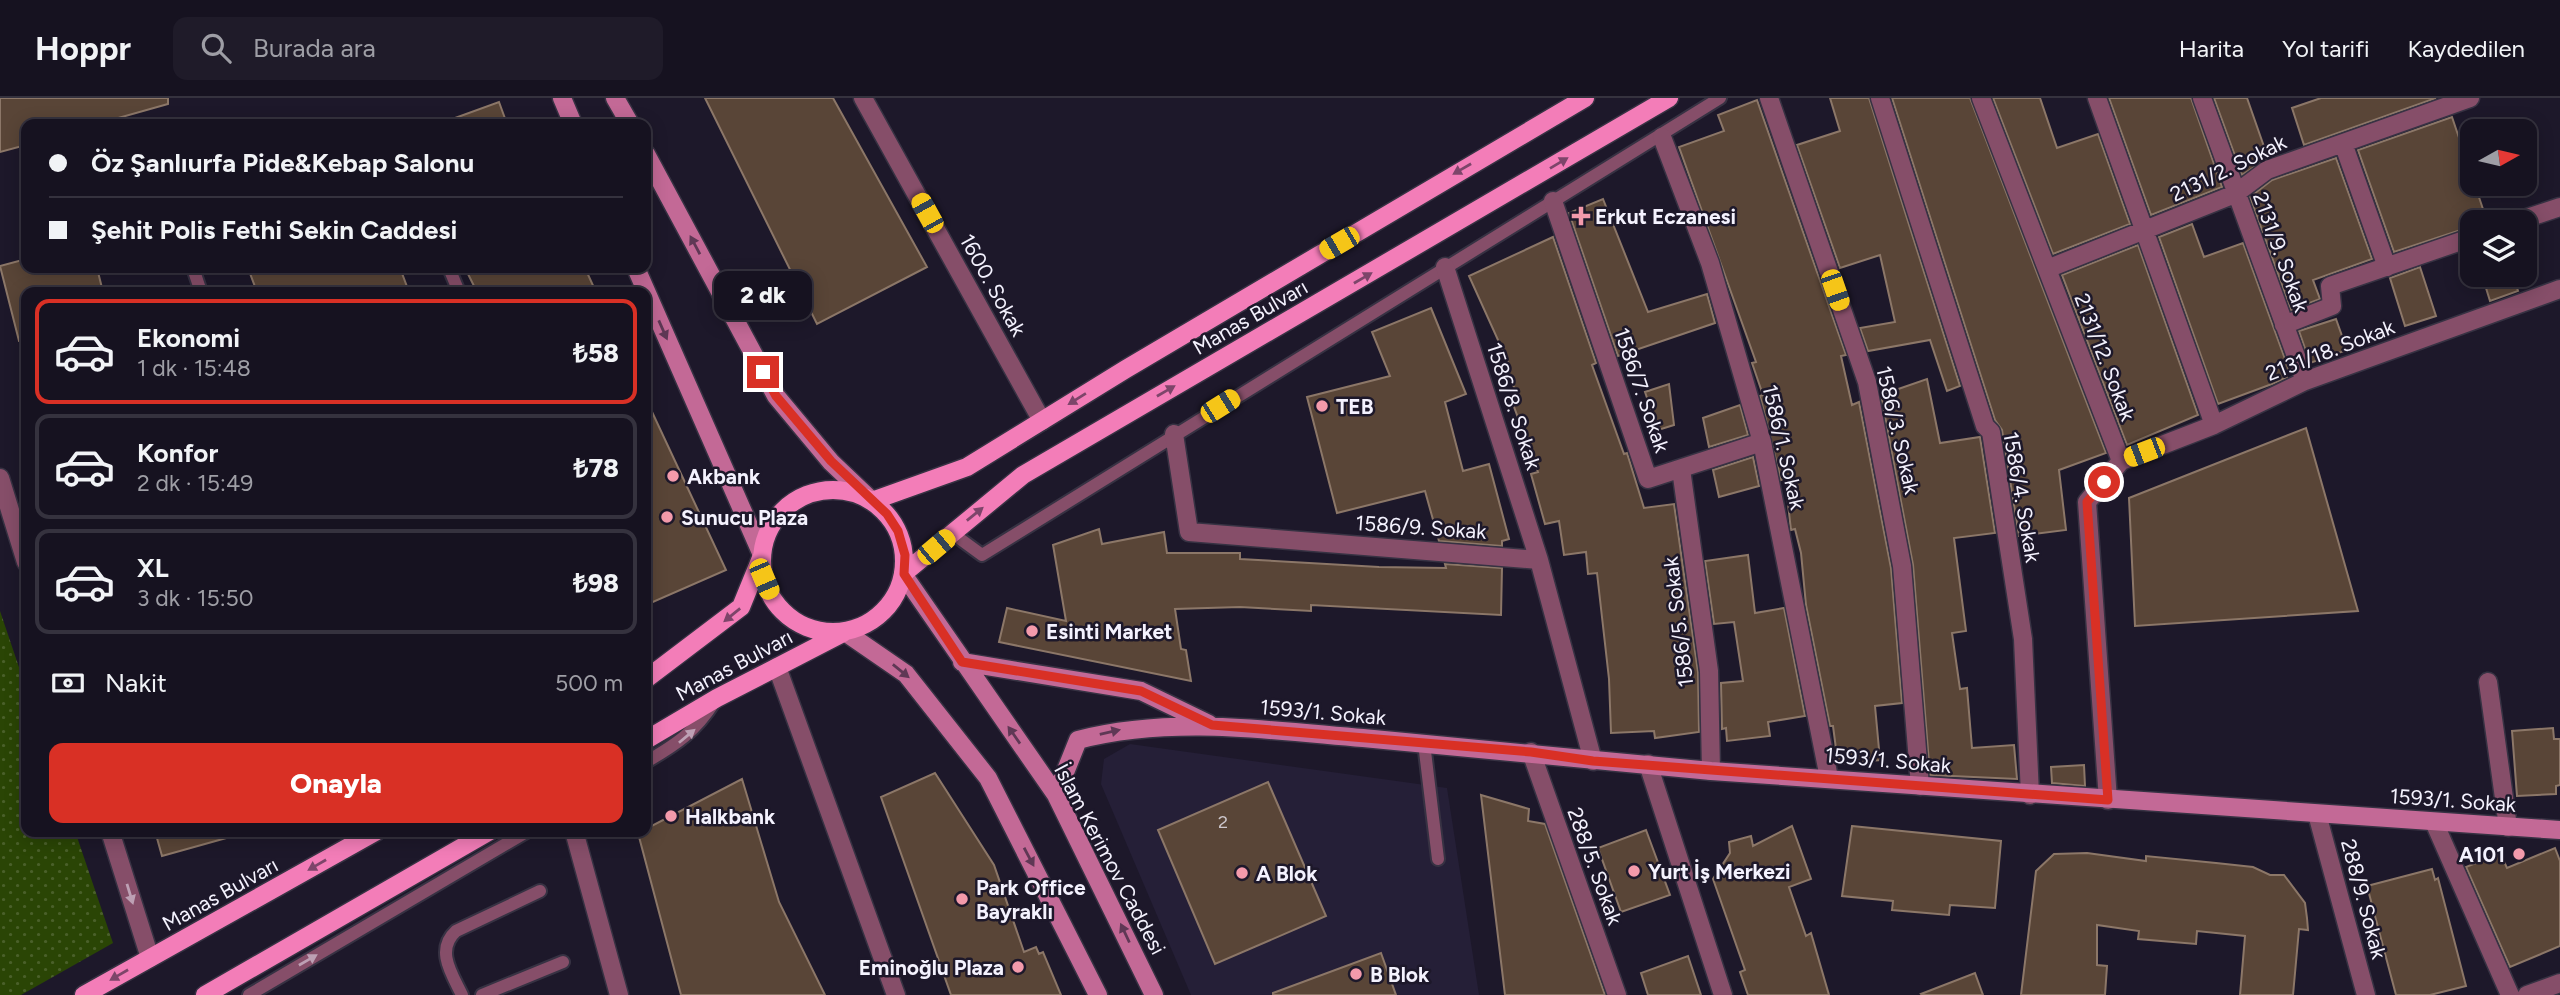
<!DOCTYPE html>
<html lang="tr">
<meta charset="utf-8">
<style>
:root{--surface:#161220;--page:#1f1b29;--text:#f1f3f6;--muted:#9e9ea5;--line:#35323e;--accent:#d93025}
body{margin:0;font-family:Figtree,sans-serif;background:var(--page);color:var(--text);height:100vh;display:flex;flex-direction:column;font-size:26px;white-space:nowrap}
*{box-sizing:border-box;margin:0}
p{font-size:23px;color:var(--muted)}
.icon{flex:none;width:38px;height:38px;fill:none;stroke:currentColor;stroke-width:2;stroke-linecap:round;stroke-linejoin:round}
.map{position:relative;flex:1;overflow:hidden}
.panel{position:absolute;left:21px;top:189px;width:630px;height:550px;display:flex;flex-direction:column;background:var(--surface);border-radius:14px;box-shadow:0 4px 18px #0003,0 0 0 2px var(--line)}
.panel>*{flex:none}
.guide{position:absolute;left:21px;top:21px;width:630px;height:154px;border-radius:14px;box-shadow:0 4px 18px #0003,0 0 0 2px var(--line);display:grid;align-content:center;height:154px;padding:0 28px;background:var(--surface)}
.needle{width:46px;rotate:82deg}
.buttons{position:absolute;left:2460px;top:21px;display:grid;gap:14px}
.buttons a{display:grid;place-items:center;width:77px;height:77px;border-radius:14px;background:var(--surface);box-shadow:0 4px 18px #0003,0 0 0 2px var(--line);font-size:35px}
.end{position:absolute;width:32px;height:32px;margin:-16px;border:9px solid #d93025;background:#fff;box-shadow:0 0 0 4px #fff}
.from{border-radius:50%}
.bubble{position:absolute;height:49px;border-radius:14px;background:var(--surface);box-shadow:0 4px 18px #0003,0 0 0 2px var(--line);font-size:23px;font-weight:800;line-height:49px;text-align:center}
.car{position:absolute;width:21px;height:42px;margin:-21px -10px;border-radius:9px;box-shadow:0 0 5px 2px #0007;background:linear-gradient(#f5c518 24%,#345 0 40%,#f5c518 0 76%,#345 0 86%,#f5c518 0)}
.guide b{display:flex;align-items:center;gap:24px;height:66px;font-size:26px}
.guide b+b{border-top:2px solid var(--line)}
.guide i{width:18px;height:18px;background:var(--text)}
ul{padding:12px 0 0;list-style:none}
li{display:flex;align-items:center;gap:21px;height:105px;margin:0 14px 10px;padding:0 14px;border:4px solid var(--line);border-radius:14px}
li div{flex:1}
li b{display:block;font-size:26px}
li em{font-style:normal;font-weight:800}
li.active{border-color:var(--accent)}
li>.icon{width:63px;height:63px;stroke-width:1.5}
.pay{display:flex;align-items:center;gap:18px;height:77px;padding:0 28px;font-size:26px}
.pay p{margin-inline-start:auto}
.action{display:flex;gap:14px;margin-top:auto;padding:14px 28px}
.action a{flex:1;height:80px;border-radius:14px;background:var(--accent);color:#fff;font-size:28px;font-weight:800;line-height:80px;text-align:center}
header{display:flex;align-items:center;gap:42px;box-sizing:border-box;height:98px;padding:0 35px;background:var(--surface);border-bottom:2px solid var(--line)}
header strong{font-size:33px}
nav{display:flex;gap:38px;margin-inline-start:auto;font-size:24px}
.search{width:490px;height:63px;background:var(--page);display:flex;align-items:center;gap:18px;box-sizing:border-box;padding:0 24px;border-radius:14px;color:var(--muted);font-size:26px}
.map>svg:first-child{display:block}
.built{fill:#251f37}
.green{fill:url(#green-dots)}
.building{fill:#594537;stroke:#8c7768;stroke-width:2}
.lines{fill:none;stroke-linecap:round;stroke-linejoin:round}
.lane-casing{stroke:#373243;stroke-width:16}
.street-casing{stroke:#373243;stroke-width:21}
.secondary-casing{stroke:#373243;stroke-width:21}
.primary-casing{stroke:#373243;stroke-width:21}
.lane{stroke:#864e69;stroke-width:12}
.street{stroke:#864e69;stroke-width:18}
.secondary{stroke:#c36996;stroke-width:18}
.primary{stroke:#f37db8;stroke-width:18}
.oneway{fill:#7d456a}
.oneway2{fill:#5f3855}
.oneway3{fill:#bda0b4}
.route{stroke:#d93025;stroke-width:9}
.poi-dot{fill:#f39aab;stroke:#1d182a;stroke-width:2.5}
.labels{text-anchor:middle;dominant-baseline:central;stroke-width:5;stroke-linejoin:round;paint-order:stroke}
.number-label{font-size:18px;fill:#cdc7cc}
.street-label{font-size:21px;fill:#f4f2fe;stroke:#1d182a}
.poi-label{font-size:21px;font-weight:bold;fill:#f4f2fe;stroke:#1d182a;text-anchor:start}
</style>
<header>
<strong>Hoppr</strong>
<div class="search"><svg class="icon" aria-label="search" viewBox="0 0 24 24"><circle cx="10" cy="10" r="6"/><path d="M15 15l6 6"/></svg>Burada ara</div>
<nav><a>Harita</a><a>Yol tarifi</a><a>Kaydedilen</a></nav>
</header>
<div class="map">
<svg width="2560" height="897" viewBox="0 0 2560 897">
<defs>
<pattern id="green-dots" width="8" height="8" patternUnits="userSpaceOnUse" patternTransform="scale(1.75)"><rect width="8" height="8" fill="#2a4505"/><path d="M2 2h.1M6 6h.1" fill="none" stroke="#4a602a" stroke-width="1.8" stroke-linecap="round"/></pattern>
</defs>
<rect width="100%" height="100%" fill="#1d182a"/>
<path class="built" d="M 1130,646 L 1447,690 L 1479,897 L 1191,897 L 1101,686 L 1104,661 Z"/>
<path class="green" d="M 0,513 L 26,590 L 26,733 L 75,733 L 113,845 L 21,897 L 0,897 Z"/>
<path class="building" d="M 0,0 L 168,0 L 168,6 L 97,26 L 26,26 L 26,47 L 0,54 Z
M 705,0 L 833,0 L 927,169 L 817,226 Z
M 1830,0 L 1869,0 L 1960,288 L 1947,293 L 1930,242 L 1868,253 L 1860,230 L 1895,224 L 1880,157 L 1840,170 L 1797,47 L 1840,33 Z
M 1892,0 L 1970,0 L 2106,355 L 2059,372 L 2066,432 L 2019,438 L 2002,332 L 1995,322 Z
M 1993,0 L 2040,0 L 2057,50 L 2098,36 L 2130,126 L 2053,156 Z
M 2109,0 L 2191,0 L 2222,89 L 2151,117 Z
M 2214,0 L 2247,0 L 2268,60 L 2242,77 Z
M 2321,0 L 2436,0 L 2304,47 L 2292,10 Z
M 1757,2 L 1846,257 L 1841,258 L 1852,307 L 1859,304 L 1891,470 L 1902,605 L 1875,608 L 1880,662 L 1838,666 L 1833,628 L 1830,628 L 1806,507 L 1801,455 L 1795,431 L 1791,432 L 1785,380 L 1781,382 L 1760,298 L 1763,297 L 1752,265 L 1756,264 L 1679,49 L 1724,33 L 1718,17 Z
M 499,4 L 507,26 L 444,26 L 444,24 Z
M 2452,19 L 2487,123 L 2473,124 L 2473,128 L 2394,154 L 2358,52 Z
M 2336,60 L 2372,161 L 2313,182 L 2320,201 L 2291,212 L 2250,99 L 2272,82 Z
M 1603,101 L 1648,214 L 1707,196 L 1715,225 L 1618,258 L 1569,115 Z
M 2192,126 L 2204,159 L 2243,145 L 2289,272 L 2285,274 L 2287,279 L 2272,286 L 2218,306 L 2159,139 Z
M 1553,139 L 1596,265 L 1592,267 L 1624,356 L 1627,355 L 1644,410 L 1674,406 L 1698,574 L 1699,634 L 1655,640 L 1654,633 L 1611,635 L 1609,581 L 1597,475 L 1588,476 L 1586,454 L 1564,457 L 1559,423 L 1545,426 L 1531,376 L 1538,374 L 1510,298 L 1517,295 L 1503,267 L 1508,264 L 1469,178 Z
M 2138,147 L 2198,317 L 2127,347 L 2062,177 Z
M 26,161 L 26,170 L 97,170 L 103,194 L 26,194 L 26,242 L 19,243 L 0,168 Z
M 2420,169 L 2436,218 L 2405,228 L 2390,180 Z
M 248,170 L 400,170 L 409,194 L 257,194 Z
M 465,170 L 585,170 L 596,194 L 477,194 Z
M 2482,177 L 2513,177 L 2518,193 L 2490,203 Z
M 1431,210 L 1466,296 L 1445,304 L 1463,373 L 1489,366 L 1509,441 L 1502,443 L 1502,448 L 1439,443 L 1425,393 L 1337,415 L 1307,299 L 1390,278 L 1372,234 Z
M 2336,221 L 2347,252 L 2310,265 L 2299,233 Z
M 1927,281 L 1940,345 L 1980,339 L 1995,435 L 1954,440 L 1966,533 L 1952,535 L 1960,591 L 1967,590 L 1972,650 L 2014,647 L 2017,681 L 1930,677 L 1913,467 L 1881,297 Z
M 1669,286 L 1674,327 L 1658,332 L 1645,294 Z
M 646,301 L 726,472 L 646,507 Z
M 1740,307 L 1748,337 L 1709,349 L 1703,320 Z
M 2306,330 L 2358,513 L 2135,528 L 2129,400 Z
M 1753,359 L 1759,388 L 1719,399 L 1713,372 Z
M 1099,431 L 1102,446 L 1164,434 L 1167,455 L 1240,455 L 1240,461 L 1379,469 L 1446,470 L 1445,466 L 1502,470 L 1501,517 L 1311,507 L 1311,513 L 1240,509 L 1175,511 L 1181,551 L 1186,552 L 1191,583 L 999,544 L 1007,510 L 1066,523 L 1053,447 Z
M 1748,457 L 1755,515 L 1784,510 L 1805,618 L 1768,624 L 1770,638 L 1727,643 L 1726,630 L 1722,631 L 1721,585 L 1743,583 L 1734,524 L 1714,526 L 1705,463 Z
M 2553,630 L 2554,641 L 2560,641 L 2560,687 L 2556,688 L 2556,696 L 2517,698 L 2512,633 Z
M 2084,667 L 2085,688 L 2052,685 L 2051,669 Z
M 935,675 L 994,767 L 1024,854 L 1036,849 L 1039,856 L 1043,854 L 1061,897 L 951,897 L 881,699 Z
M 742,681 L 779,804 L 825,897 L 681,897 L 638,735 Z
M 1268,684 L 1326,818 L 1215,866 L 1158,732 Z
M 1481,697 L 1529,711 L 1528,723 L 1545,726 L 1605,897 L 1505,897 Z
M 1792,728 L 1811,781 L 1789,789 L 1806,838 L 1811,835 L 1829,897 L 1748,897 L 1740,874 L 1745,872 L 1713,781 L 1730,755 L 1729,744 L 1751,738 L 1753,748 Z
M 1852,728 L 2001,743 L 1995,810 L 1950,807 L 1949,817 L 1892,812 L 1893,803 L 1842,798 Z
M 1646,732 L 1670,797 L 1621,814 L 1598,750 Z
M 155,733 L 229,733 L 230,739 L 162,758 Z
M 2555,750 L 2560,763 L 2560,848 L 2510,869 L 2466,769 L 2500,755 L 2507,770 Z
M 2087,755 L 2146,763 L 2146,758 L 2216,765 L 2253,769 L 2270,777 L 2284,777 L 2305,805 L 2307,820 L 2308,832 L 2299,831 L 2293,897 L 2240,897 L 2245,838 L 2197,833 L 2196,846 L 2138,841 L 2139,833 L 2097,827 L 2097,867 L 2107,868 L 2105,897 L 2021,897 L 2036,773 L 2054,756 Z
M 2432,771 L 2435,782 L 2438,780 L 2466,888 L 2430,897 L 2396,897 L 2367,788 Z
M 1381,855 L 1396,897 L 1273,897 L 1273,895 Z
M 1688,858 L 1701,897 L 1648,897 L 1641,875 Z
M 1975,875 L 1983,897 L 1922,897 L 1921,896 Z"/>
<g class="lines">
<g class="lane-casing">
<path id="lane" d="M 193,170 L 201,194
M 449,170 L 459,194
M 952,435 L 982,457 L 1720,0
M 1424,645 L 1438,761
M 646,664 C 677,646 695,634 715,603
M 249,897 L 528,733
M 462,897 C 452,876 435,852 456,833 L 540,793
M 482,897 L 563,864"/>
</g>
<g class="street-casing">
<path id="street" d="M 863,0 L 1042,323
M 1769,0 L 1867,284 L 1902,468 L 1920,688
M 1880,0 L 1985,328 L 1991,334 L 2023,541 L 2030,697
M 1981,0 L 2121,363 L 2087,404 L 2108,702
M 2097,0 L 2214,327
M 2202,0 L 2305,283
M 1662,39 L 1710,165 L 1762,344 L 1829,680
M 2343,45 L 2387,169
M 1553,103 L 1648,381 L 1762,344
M 2515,124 L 2560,109
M 1445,169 L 1539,462
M 2047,171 L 2235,96 L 2267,72 L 2470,0
M 2284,227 L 2332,208 L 2330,188 L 2473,139
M 1174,336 L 1189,434 L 1539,462 L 1593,663
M 2121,363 L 2214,327 L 2305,283 L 2560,191
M 1681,371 L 1709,573 L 1711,673
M 0,380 L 26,464
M 777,569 L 896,897
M 2488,584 L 2508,729
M 1531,654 L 1617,897
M 1648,666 L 1723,897
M 2317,716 L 2366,897
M 2434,724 L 2510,897
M 110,733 L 150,860
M 574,733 L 619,897
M 2527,897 L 2560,885"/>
</g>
<g class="secondary-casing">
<path id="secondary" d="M 562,0 L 573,26
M 615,0 L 630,26
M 646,56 L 776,298 L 831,364 L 872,403
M 636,170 L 762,457
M 903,476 L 1056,697 L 1154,897
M 845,534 L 906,576 L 988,680 L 1098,897
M 962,564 L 1141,593 L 1209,626
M 1056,697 L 1078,642 C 1171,618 1267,632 1363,640 C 1479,650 1595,661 1711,673 L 2560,732"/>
</g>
<g class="primary-casing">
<path id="primary" d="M762 463a71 71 0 1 1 142 0a71 71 0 1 1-142 0Z
M 872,403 L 967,369 L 1126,271 L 1585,0
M 903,476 L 1023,377 L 1669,0
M 646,581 L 741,509 L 761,460
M 646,642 L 717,600 L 843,535
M 84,897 L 377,733
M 205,897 L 490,733"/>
</g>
<use href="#lane" class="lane"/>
<use href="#street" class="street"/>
<use href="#secondary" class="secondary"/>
<use href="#primary" class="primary"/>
</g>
<defs><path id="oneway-solid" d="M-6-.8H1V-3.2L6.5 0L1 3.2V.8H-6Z" transform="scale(1.75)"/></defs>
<g class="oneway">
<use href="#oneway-solid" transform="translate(1559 65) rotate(-31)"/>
<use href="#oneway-solid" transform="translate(1462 71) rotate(150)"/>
<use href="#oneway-solid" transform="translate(1363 180) rotate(-30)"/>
<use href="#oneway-solid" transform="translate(1166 293) rotate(-30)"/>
<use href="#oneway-solid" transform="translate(1077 301) rotate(148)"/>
<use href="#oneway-solid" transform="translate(975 416) rotate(-39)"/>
<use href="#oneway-solid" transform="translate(732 517) rotate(141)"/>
<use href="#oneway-solid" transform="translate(317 767) rotate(150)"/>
<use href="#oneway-solid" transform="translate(119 877) rotate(150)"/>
</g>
<g class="oneway2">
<use href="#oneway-solid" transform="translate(695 147) rotate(-118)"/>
<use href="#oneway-solid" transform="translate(663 232) rotate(66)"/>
<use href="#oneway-solid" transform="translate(901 573) rotate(39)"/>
<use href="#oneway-solid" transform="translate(1110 634) rotate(-13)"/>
<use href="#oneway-solid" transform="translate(1014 637) rotate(-125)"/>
<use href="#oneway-solid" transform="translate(1029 759) rotate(62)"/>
<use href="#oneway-solid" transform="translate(1125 835) rotate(-115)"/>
</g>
<g class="oneway3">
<use href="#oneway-solid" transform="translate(687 638) rotate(-40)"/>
<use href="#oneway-solid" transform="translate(130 796) rotate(73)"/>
<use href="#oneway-solid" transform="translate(308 862) rotate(-30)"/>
</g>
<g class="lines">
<path class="route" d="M 763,274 L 776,298 L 831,363 L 887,416 L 898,433 L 905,457 L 904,476 L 962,564 L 1141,593 L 1212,627 L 1531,654 L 1593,663 L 2108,702 L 2087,404 L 2104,384"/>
</g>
<g class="poi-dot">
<path d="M1577.5 107.5h7v7h7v7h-7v7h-7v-7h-7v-7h7z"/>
<circle cx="1322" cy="308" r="7"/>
<circle cx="673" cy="378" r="7"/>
<circle cx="667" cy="419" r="7"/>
<circle cx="1032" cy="533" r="7"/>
<circle cx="671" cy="718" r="7"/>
<circle cx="2519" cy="756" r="7"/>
<circle cx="1634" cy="773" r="7"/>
<circle cx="1242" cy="775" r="7"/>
<circle cx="962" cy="801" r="7"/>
<circle cx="1018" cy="869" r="7"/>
<circle cx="1356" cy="876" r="7"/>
</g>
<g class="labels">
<g class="number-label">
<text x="1223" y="724">2</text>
</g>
<g class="street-label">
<text transform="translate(2228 70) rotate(-26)">2131/2. Sokak</text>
<text transform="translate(2281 154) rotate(70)">2131/9. Sokak</text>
<text transform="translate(993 187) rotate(61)">1600. Sokak</text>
<text transform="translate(1250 219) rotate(-30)">Manas Bulvarı</text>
<text transform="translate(2330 252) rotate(-21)">2131/18. Sokak</text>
<text transform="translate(2105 259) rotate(69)">2131/12. Sokak</text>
<text transform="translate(1642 292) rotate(71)">1586/7. Sokak</text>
<text transform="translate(1514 308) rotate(72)">1586/8. Sokak</text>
<text transform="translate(1898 332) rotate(77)">1586/3. Sokak</text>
<text transform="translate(1784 349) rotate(77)">1586/1. Sokak</text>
<text transform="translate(2022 399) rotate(80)">1586/4. Sokak</text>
<text transform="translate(1421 429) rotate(4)">1586/9. Sokak</text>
<text transform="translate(1678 524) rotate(-97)">1586/5. Sokak</text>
<text transform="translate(734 567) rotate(-28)">Manas Bulvarı</text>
<text transform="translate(1323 614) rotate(5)">1593/1. Sokak</text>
<text transform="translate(1888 662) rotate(5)">1593/1. Sokak</text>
<text transform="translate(2453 702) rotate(4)">1593/1. Sokak</text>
<text transform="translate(1110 761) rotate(62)">İslam Kerimov Caddesi</text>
<text transform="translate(1595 768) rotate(70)">288/5. Sokak</text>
<text transform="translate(220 796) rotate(-29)">Manas Bulvarı</text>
<text transform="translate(2364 801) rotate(75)">288/9. Sokak</text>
</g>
<g class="poi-label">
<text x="1595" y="118">Erkut Eczanesi</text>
<text x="1336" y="308">TEB</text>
<text x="687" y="378">Akbank</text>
<text x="681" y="419">Sunucu Plaza</text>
<text x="1046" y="533">Esinti Market</text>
<text x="685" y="718">Halkbank</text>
<text x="2505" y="756" text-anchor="end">A101</text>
<text x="1648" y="773">Yurt İş Merkezi</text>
<text x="1256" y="775">A Blok</text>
<text x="976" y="789">Park Office<tspan x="976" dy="24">Bayraklı</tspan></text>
<text x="1004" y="869" text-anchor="end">Eminoğlu Plaza</text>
<text x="1370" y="876">B Blok</text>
</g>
</g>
</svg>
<div class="buttons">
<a><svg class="needle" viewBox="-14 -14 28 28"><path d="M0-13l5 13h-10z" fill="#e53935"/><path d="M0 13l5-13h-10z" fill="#9e9ea5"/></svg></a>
<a><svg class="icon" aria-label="layers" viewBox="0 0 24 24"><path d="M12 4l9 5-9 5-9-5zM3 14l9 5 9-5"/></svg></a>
</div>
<i class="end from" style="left:2104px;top:384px"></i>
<i class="end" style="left:763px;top:274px"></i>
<div class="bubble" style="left:714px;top:173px;width:98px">2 dk</div>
<i class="car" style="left:927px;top:115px;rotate:331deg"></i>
<i class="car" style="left:1339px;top:145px;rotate:240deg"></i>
<i class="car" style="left:1835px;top:192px;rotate:161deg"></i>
<i class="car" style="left:1220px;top:308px;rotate:58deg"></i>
<i class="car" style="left:2144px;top:354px;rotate:249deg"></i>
<i class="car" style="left:936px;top:449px;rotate:50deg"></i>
<i class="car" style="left:764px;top:481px;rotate:157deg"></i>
<div class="guide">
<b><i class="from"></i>Öz Şanlıurfa Pide&amp;Kebap Salonu</b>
<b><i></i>Şehit Polis Fethi Sekin Caddesi</b>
</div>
<section class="panel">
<ul>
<li class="active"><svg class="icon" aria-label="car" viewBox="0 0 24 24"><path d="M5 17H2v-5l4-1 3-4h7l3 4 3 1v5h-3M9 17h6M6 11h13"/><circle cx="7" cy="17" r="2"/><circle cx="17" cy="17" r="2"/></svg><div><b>Ekonomi</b><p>1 dk · 15:48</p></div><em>₺58</em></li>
<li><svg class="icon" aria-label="car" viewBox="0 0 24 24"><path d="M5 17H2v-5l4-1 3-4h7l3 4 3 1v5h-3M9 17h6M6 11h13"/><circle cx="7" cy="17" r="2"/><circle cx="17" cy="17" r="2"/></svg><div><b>Konfor</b><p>2 dk · 15:49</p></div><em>₺78</em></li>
<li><svg class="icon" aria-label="car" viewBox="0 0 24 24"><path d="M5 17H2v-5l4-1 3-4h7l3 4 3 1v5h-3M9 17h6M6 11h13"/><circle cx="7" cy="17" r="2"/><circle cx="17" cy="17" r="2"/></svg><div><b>XL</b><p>3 dk · 15:50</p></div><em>₺98</em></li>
</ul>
<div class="pay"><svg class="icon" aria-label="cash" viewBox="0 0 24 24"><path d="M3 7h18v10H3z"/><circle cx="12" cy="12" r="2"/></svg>Nakit<p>500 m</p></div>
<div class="action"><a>Onayla</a></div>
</section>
</div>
